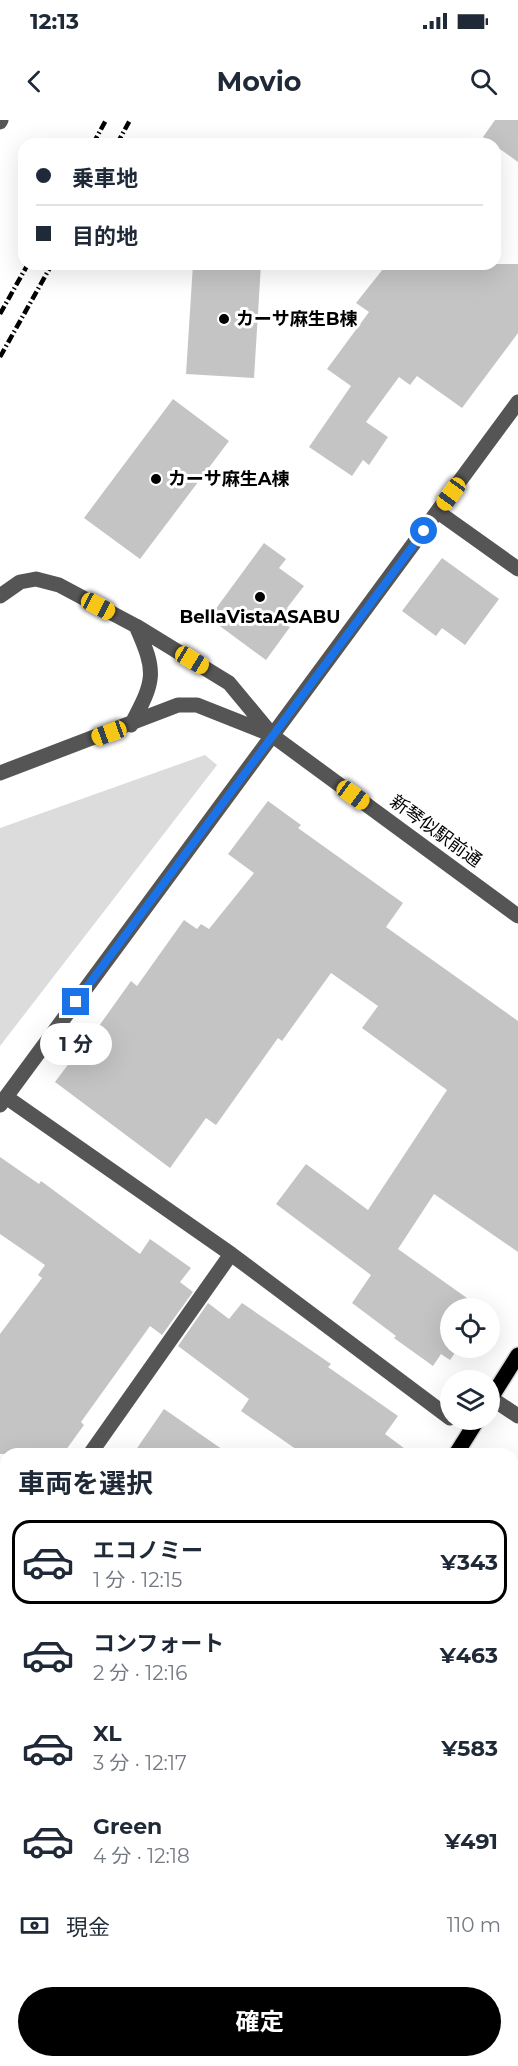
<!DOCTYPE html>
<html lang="ja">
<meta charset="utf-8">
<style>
:root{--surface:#fff;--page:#f6f6f7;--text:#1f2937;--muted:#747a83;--line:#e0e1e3;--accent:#000}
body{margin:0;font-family:Montserrat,"Noto Sans JP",sans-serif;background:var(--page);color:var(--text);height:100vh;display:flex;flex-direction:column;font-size:22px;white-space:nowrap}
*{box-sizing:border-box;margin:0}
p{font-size:20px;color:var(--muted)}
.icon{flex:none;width:33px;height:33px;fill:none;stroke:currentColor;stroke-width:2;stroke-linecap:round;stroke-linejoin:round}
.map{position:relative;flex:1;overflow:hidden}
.side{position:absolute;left:0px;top:1328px;width:519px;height:620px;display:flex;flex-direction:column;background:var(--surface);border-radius:18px 18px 0 0;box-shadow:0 6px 24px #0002}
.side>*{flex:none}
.banner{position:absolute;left:18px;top:18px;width:483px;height:132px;border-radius:18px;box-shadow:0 6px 24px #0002;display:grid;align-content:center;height:132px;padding:0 18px;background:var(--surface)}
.buttons{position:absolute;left:440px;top:1178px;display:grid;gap:12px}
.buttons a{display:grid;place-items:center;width:60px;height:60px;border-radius:50%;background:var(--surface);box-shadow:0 6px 24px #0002;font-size:30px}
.end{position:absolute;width:27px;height:27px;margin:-14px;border:8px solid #1a73e8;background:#fff;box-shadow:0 0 0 3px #fff}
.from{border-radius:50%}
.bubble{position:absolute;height:42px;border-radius:21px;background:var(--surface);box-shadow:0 6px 24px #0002;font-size:20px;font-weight:700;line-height:42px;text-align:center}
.car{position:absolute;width:18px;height:36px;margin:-18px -9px;border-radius:8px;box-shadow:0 0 4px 2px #0007;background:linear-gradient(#f5c518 24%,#345 0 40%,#f5c518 0 76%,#345 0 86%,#f5c518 0)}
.banner b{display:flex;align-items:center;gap:21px;height:57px;font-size:22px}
.banner b+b{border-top:2px solid var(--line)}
.banner i{width:15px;height:15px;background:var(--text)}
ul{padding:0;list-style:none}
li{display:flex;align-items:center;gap:18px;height:84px;margin:0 12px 9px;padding:0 6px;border:3px solid transparent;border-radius:18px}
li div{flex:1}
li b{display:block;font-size:22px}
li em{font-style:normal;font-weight:700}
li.current{border-color:var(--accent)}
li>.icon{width:54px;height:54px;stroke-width:1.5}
h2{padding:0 18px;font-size:27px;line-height:72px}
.pay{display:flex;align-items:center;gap:15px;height:66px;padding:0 18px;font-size:22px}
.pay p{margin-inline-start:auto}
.cta{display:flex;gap:12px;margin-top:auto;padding:12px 18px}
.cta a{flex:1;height:69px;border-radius:36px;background:var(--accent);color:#fff;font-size:24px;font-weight:700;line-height:69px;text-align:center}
.status{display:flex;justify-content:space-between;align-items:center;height:42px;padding:0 30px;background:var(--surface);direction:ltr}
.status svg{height:16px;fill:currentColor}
header{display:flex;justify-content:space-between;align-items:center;height:78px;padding:0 18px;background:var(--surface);font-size:27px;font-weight:700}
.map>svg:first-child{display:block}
.green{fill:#dcdcdc}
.building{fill:#c4c4c4}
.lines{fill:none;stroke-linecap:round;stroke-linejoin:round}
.major-casing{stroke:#dbdbdb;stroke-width:18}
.minor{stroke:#555;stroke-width:15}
.major{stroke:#000;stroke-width:15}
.rail{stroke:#000;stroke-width:4.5;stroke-dasharray:9 3 1.5 3;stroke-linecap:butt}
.route{stroke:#1a73e8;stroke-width:8}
.poi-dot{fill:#000;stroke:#fff;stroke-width:2}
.labels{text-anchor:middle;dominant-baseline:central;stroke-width:6;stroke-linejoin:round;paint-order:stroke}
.poi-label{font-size:18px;font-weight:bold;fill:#000;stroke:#fff;text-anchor:start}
.street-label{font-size:18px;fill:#000;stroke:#fff}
</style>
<div class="status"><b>12:13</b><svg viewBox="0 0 49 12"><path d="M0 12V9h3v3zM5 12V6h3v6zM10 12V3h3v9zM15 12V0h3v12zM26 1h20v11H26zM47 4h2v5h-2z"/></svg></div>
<header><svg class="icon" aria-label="back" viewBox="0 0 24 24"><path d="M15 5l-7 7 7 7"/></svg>Movio<svg class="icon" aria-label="search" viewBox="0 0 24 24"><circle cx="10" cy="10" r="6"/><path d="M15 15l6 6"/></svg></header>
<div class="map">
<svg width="518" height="1946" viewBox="0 0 518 1946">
<rect width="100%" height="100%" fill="#fff"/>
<path class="green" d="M 205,635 L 217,645 L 0,926 L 0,708 Z"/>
<path class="building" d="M 495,0 L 518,0 L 518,42 L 483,17 Z
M 193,144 L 261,144 L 254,258 L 186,254 Z
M 387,144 L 518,144 L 518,213 L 462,288 L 417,256 L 410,265 L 399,257 L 366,302 L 388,317 L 369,345 L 363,340 L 352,356 L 309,327 L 351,266 L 327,249 L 369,192 L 356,183 Z
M 173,279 L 229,321 L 140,439 L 84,398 Z
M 264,423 L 286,439 L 279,448 L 304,466 L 287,488 L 294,493 L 286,505 L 290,507 L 266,540 L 209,498 Z
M 442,438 L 499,479 L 465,525 L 442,508 L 436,516 L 402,491 Z
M 268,681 L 301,705 L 298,708 L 403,783 L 386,807 L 518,901 L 518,1132 L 434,1074 L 398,1129 L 481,1188 L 450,1188 L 450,1227 L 459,1227 L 450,1240 L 441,1234 L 433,1246 L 394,1218 L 396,1216 L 352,1183 L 371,1155 L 276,1084 L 306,1044 L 368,1090 L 447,970 L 362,908 L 378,886 L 331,853 L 282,921 L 278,918 L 216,1005 L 206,998 L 170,1048 L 55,962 L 82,926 L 84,927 L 131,861 L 137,866 L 184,800 L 197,809 L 201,804 L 209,809 L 254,753 L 228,734 Z
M 0,1037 L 39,1064 L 41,1061 L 140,1134 L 150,1119 L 191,1148 L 180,1162 L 193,1172 L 162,1215 L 150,1206 L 81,1302 L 84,1305 L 63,1334 L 0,1334 L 0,1214 L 42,1158 L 38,1155 L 45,1145 L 0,1114 Z
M 208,1183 L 229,1199 L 242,1183 L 331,1244 L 328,1247 L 398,1296 L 385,1314 L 412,1334 L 303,1334 L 241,1291 L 249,1279 L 178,1226 Z
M 164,1289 L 229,1334 L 133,1334 Z"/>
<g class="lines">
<g class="major-casing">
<path id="major" d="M 489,1281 L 518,1235
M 456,1334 L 478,1299
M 0,1893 L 6,1897
M 69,1946 L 72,1941"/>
</g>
<path class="minor" d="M 0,2 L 1,0
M 438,392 L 518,449
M 0,476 L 20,462 L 36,459 L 59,465 L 136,506 L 229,563 L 273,616 L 518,796
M 131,605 C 155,560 157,553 136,506
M 0,653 L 178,585 L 197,585 L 270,614
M 6,977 L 231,1134 L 450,1298
M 0,985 L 518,282
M 491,1278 L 518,1296
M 90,1334 L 231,1134
M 0,1460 L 6,1452
M 513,1616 L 518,1619"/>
<use href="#major" class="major"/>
<path class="rail" d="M 93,24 L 106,0
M 117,24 L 130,0
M 0,194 L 28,144
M 0,237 L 52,144"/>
</g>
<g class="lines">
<path class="route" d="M 76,882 L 424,411"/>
</g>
<g class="poi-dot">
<circle cx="224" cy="199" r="6"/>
<circle cx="156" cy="359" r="6"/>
<circle cx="260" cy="477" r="6"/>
</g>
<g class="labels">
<g class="poi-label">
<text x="236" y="199">カーサ麻生B棟</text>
<text x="168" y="359">カーサ麻生A棟</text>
<text x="260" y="497" text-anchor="middle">BellaVistaASABU</text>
</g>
<g class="street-label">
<text transform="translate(436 711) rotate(36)">新琴似駅前通</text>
</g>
</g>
</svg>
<div class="buttons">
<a><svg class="icon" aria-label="locate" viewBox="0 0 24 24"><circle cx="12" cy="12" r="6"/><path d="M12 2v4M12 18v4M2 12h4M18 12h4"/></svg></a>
<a><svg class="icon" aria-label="layers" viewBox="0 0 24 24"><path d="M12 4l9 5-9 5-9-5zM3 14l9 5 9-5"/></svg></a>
</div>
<i class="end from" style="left:424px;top:411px"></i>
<i class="end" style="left:76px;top:882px"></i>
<div class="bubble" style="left:40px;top:903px;width:72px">1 分</div>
<i class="car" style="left:451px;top:374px;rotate:216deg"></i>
<i class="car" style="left:98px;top:486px;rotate:118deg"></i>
<i class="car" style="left:192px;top:540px;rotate:121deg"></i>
<i class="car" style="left:109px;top:613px;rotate:250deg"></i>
<i class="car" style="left:353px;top:675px;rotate:126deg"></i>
<div class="banner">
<b><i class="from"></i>乗車地</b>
<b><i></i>目的地</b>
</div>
<section class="side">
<h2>車両を選択</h2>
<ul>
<li class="current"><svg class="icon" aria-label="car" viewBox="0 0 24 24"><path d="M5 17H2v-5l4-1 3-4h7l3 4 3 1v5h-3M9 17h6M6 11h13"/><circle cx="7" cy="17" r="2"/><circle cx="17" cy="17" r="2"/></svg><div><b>エコノミー</b><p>1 分 · 12:15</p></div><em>¥343</em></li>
<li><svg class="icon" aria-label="car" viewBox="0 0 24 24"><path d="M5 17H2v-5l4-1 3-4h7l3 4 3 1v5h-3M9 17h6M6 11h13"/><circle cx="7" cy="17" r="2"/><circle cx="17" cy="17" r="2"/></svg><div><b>コンフォート</b><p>2 分 · 12:16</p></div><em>¥463</em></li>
<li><svg class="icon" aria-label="car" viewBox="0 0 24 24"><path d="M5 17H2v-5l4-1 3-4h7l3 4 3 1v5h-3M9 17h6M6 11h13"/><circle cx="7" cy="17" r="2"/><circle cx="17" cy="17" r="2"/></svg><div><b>XL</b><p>3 分 · 12:17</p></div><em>¥583</em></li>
<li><svg class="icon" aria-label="car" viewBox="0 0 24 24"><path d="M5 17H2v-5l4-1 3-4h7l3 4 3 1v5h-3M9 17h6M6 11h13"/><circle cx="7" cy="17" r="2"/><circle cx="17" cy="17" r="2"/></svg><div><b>Green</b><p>4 分 · 12:18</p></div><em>¥491</em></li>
</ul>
<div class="pay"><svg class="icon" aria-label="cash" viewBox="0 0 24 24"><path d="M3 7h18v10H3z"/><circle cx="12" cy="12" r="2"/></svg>現金<p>110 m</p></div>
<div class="cta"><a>確定</a></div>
</section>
</div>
